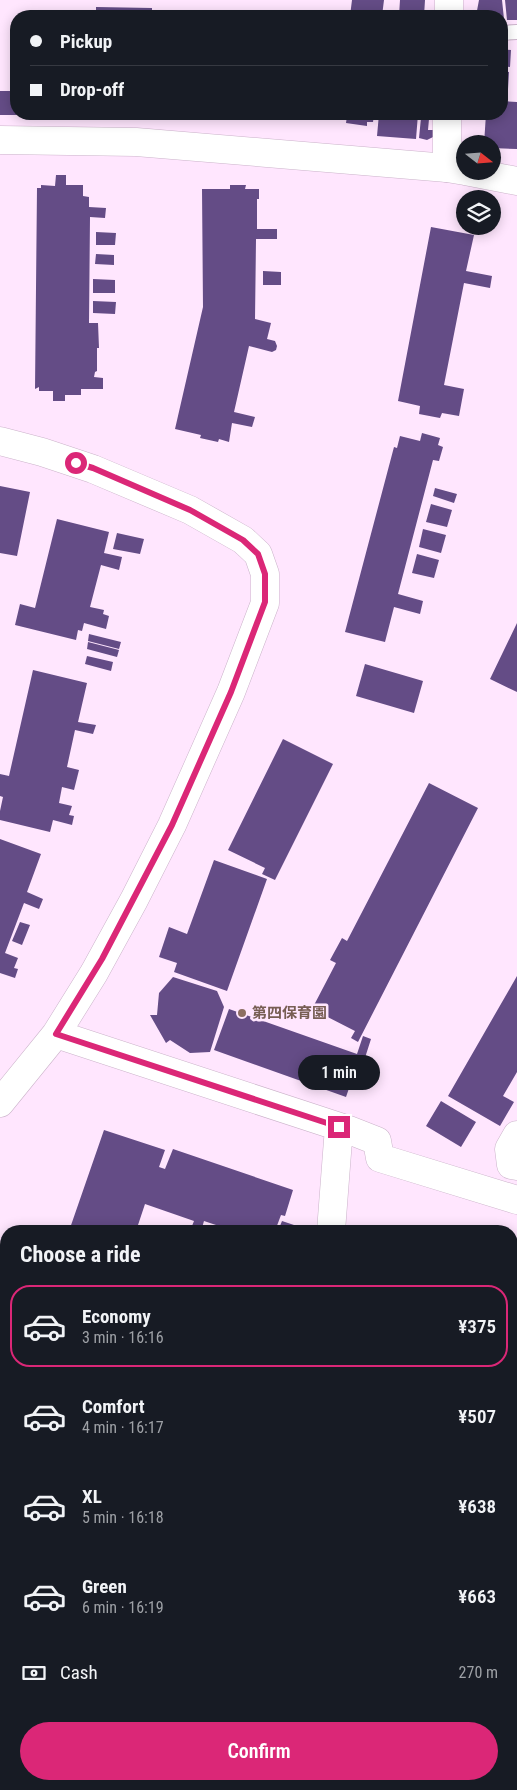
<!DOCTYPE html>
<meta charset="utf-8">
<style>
:root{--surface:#171b24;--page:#242831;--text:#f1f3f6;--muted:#9ea1a6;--line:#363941;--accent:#db2777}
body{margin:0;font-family:"Roboto Condensed","Noto Sans JP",sans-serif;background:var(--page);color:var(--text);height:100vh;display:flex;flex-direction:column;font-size:19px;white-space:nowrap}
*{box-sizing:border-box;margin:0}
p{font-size:16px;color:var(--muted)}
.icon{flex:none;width:28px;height:28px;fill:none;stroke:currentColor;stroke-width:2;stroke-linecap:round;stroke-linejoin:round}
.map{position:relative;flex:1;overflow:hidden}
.details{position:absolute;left:0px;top:1225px;width:518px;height:565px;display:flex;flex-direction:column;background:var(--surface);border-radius:20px 20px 0 0;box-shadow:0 2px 12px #0003}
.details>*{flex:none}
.hud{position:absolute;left:10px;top:10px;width:498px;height:110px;border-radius:20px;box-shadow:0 2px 12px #0003;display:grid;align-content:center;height:110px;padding:0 20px;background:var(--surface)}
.needle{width:32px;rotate:107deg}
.buttons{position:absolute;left:456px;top:135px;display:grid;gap:10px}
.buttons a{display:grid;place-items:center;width:45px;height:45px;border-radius:50%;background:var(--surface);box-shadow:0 2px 12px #0003;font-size:25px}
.end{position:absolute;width:22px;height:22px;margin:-11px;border:6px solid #db2777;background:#fff;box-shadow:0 0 0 2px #fff}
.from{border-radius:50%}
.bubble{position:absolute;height:35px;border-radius:18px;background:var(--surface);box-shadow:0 2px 12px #0003;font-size:16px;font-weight:600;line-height:35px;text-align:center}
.hud b{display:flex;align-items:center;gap:18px;height:48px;font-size:19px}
.hud b+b{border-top:1px solid var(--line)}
.hud i{width:12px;height:12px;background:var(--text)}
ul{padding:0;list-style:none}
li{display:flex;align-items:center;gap:15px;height:82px;margin:0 10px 8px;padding:0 10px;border:2px solid transparent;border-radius:20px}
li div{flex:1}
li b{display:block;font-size:19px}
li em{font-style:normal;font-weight:600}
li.current{border-color:var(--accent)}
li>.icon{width:45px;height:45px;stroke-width:1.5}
h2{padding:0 20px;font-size:22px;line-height:60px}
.pay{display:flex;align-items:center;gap:12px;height:55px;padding:0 20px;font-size:19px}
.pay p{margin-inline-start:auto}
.button{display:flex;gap:10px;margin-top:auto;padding:10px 20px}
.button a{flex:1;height:58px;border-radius:30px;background:var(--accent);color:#fff;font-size:20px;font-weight:600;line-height:58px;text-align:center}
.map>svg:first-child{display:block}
.forest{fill:#87c899}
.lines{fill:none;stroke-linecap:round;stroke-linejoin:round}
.river{stroke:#7ee2e9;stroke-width:46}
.building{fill:#644c86}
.lane-casing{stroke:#cbb3ca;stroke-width:16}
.street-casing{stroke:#cbb3ca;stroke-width:29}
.secondary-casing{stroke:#cbb3ca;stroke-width:29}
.path{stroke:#b7a3b6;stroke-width:3;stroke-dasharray:4 4;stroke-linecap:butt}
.lane{stroke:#fff;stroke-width:14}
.street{stroke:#fff;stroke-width:28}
.secondary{stroke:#fff;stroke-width:28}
.rail{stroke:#807180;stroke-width:4;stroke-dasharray:2.5 5;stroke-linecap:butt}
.route{stroke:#db2777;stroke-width:6}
.education-dot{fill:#8d6e63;stroke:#ffe6fe;stroke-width:2}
.labels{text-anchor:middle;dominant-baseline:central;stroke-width:5;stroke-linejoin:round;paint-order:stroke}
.education-label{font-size:15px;font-weight:bold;fill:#785e54;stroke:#ffe6fe;text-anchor:start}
</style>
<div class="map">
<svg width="517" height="1790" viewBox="0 0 517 1790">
<rect width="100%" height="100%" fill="#ffe6fe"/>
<path class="forest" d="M 0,1703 L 6,1705 L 6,1784 L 237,1784 L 256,1790 L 0,1790 Z"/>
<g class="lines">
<path class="river" d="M 511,1768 L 517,1758"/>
</g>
<path class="building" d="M 352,0 L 384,0 L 382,16 L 350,16 Z
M 400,0 L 425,0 L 424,16 L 399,16 Z
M 479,0 L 502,0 L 504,19 L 501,19 L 501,16 L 476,16 Z
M 505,0 L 517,0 L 517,20 L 507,20 Z
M 96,7 L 152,8 L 152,16 L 96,16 Z
M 501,49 L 511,50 L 510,67 L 501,66 Z
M 501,71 L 509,72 L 508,89 L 501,88 Z
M 0,91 L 16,91 L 16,115 L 0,115 Z
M 501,101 L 517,102 L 517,149 L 492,148 L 492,144 L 484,144 L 486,114 L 501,114 Z
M 343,114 L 374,114 L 373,122 L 367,122 L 367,126 L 346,123 L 347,116 L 343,116 Z
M 379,114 L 418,114 L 416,139 L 377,136 Z
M 421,118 L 429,119 L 428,130 L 434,130 L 433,137 L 427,140 L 419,138 Z
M 56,175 L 66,175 L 66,185 L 83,185 L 83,196 L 89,197 L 89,207 L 106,208 L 105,218 L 90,217 L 89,323 L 98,323 L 99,348 L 97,348 L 97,371 L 95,372 L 94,377 L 103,378 L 103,389 L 81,389 L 81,395 L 65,395 L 65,401 L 53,401 L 53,391 L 39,391 L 39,387 L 35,389 L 37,188 L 41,188 L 41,185 L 55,186 Z
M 230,185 L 246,185 L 245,189 L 259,189 L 259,199 L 257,199 L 257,229 L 277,229 L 277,239 L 256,239 L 255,319 L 271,323 L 267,339 L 275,341 L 277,346 L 276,350 L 272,352 L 249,346 L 234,412 L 255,417 L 252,427 L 232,423 L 229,442 L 219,439 L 218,442 L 200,438 L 201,435 L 175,429 L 203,307 L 202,189 L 230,189 Z
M 431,227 L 474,235 L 466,271 L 492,276 L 490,288 L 464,283 L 444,385 L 464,389 L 459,416 L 442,413 L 440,418 L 419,414 L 420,406 L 398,401 Z
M 96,232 L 116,233 L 115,245 L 96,245 Z
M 96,254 L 114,255 L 114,265 L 95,264 Z
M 263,271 L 281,272 L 281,285 L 263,285 Z
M 93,279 L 115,280 L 115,293 L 93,293 Z
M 93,301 L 116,302 L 115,314 L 93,313 Z
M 422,433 L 440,438 L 438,445 L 443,447 L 439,461 L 433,460 L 398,594 L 423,601 L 420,614 L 394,607 L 385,642 L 345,632 L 394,447 L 397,448 L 400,436 L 420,441 Z
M 0,486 L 30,492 L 17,556 L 0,553 Z
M 435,488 L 457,494 L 454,503 L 433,496 Z
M 431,504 L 452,510 L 447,527 L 426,522 Z
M 57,519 L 109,532 L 104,553 L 122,557 L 119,570 L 101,565 L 90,607 L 104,610 L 103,614 L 109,616 L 106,629 L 84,623 L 82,631 L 78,630 L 76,640 L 15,625 L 20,604 L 35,608 Z
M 423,529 L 446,535 L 441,553 L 419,547 Z
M 117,533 L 144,539 L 140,554 L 113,549 Z
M 417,554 L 439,560 L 434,578 L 412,573 Z
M 517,623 L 517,692 L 490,679 Z
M 89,634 L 121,642 L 119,649 L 88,641 Z
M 88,642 L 119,650 L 117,657 L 87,649 Z
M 87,656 L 113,662 L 111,671 L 85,664 Z
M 365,664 L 423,681 L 414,713 L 356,696 Z
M 33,670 L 87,683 L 78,722 L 96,725 L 93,734 L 75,730 L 67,767 L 79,770 L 74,790 L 62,787 L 59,803 L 72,806 L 69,815 L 74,816 L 72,825 L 53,820 L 50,832 L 0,820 L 0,811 L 3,797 L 0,796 L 0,774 L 9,776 Z
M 283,739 L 333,764 L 275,880 L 262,874 L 265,868 L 228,850 Z
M 429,783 L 478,808 L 358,1042 L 351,1038 L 355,1031 L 312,1009 L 336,963 L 330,960 L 342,938 L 347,941 Z
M 0,839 L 41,854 L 27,892 L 43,899 L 39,909 L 24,903 L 5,953 L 18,958 L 14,968 L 18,969 L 15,978 L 0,973 Z
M 214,860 L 267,879 L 227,991 L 174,972 L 177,963 L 159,957 L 169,927 L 187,934 Z
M 20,922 L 30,925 L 22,945 L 12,941 Z
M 517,976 L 517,1072 L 503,1096 L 514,1102 L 500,1126 L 448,1096 Z
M 173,977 L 217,991 L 224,1007 L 210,1052 L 190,1053 L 170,1040 L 166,1043 L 150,1015 L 157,1015 L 159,993 Z
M 229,1009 L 357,1054 L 363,1036 L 371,1039 L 363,1064 L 358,1062 L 346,1097 L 214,1050 Z
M 441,1101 L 476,1122 L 461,1147 L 426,1126 Z
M 104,1130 L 165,1150 L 159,1167 L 165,1169 L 173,1149 L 293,1190 L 285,1216 L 281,1215 L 275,1231 L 234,1231 L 204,1221 L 201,1231 L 190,1231 L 194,1221 L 145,1204 L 136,1231 L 69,1231 Z
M 282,1221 L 294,1225 L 292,1231 L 278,1231 Z
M 511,1359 L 517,1360 L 517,1398 L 511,1397 Z
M 0,1482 L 6,1485 L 6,1546 L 0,1543 Z
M 517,1487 L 517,1515 L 511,1513 L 511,1505 Z
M 514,1543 L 517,1544 L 517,1572 L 511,1571 L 511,1557 Z
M 2,1567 L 6,1569 L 6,1637 L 0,1635 L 0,1573 Z
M 511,1576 L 517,1578 L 517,1603 L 515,1603 L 514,1606 L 511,1606 Z"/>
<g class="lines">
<g class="lane-casing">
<path id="lane" d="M 501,33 L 517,32
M 511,1414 L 517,1415
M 511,1531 L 517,1532"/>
</g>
<g class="street-casing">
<path id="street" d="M 449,16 L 449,0
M 447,168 L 447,114
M 0,441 L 42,452 L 93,469 L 190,510 L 243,540 L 258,554 L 265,574 L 265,603 L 231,692 L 172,825 L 134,900 L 94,973 L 56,1034 L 0,1103
M 56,1034 L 349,1130 L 377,1141 L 380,1158 L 517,1200
M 517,1135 L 509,1149 L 511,1165 L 517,1166
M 331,1231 L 339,1127
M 511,1337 L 517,1338"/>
</g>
<g class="secondary-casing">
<path id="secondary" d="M 0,140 L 136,142 L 447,168 L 465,171
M 465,171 L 517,181
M 0,1426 L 6,1429"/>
</g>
<path class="path" d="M 511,1658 L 517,1647
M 438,1790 L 442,1784"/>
<use href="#lane" class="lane"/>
<use href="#street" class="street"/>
<use href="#secondary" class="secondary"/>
<path class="rail" d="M 0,1682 L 6,1684
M 298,1784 L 316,1790"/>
</g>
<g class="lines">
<path class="route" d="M 76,463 L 93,468 L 190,510 L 243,540 L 258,554 L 265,574 L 265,602 L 231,692 L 172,825 L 102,959 L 56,1034 L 339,1127"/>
</g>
<circle class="education-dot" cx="242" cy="1013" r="5"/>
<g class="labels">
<g class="education-label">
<text x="252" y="1013">第四保育園</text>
</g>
</g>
</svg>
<div class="buttons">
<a><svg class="needle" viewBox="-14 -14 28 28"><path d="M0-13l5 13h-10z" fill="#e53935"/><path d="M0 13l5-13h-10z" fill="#9ea1a6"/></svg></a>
<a><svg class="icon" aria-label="layers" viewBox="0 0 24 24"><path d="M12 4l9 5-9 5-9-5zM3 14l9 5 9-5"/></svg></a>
</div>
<i class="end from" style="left:76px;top:463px"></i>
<i class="end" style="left:339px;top:1127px"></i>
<div class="bubble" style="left:298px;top:1055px;width:82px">1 min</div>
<div class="hud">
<b><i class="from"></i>Pickup</b>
<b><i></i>Drop-off</b>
</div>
<section class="details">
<h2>Choose a ride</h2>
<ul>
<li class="current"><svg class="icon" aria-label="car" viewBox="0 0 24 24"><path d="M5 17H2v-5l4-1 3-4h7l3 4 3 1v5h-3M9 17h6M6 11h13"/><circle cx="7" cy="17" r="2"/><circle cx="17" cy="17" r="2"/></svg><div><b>Economy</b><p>3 min · 16:16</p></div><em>¥375</em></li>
<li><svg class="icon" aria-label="car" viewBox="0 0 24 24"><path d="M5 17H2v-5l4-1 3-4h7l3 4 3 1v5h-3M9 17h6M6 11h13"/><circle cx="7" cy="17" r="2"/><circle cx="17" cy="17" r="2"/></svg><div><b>Comfort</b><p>4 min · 16:17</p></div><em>¥507</em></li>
<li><svg class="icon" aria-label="car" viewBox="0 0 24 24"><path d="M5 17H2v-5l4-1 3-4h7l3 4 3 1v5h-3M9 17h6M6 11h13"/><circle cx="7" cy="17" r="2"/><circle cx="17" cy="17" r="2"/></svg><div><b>XL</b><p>5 min · 16:18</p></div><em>¥638</em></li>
<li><svg class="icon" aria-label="car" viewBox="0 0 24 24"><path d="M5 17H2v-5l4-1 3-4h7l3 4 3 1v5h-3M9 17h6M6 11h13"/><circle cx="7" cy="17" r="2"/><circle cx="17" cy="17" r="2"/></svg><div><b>Green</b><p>6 min · 16:19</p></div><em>¥663</em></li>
</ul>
<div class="pay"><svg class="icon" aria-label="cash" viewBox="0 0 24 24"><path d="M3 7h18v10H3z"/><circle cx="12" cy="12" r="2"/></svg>Cash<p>270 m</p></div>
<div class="button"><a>Confirm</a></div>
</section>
</div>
